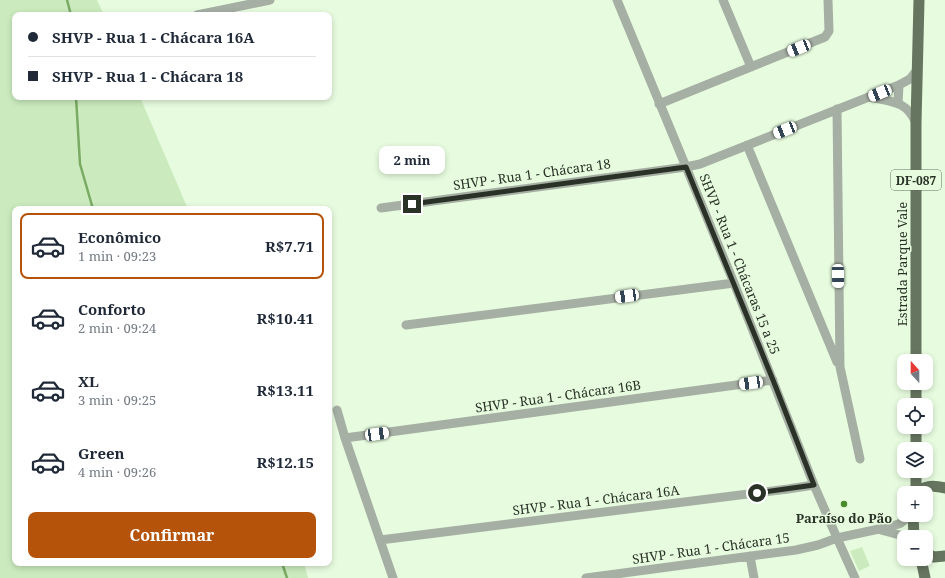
<!DOCTYPE html>
<html lang="pt">
<meta charset="utf-8">
<style>
:root{--surface:#fff;--page:#f2f2f3;--text:#1f2937;--muted:#747a83;--line:#e0e1e3;--accent:#b45309}
body{margin:0;font-family:"Noto Serif",serif;background:var(--page);color:var(--text);height:100vh;display:flex;flex-direction:column;font-size:15px;white-space:nowrap}
*{box-sizing:border-box;margin:0}
p{font-size:13px;color:var(--muted)}
.icon{flex:none;width:22px;height:22px;fill:none;stroke:currentColor;stroke-width:2;stroke-linecap:round;stroke-linejoin:round}
.map{position:relative;flex:1;overflow:hidden}
.drawer{position:absolute;left:12px;top:206px;width:320px;height:360px;display:flex;flex-direction:column;background:var(--surface);border-radius:8px;box-shadow:0 2px 6px #0003}
.drawer>*{flex:none}
.guide{position:absolute;left:12px;top:12px;width:320px;height:88px;border-radius:8px;box-shadow:0 2px 6px #0003;display:grid;align-content:center;height:88px;padding:0 16px;background:var(--surface)}
.needle{width:26px;rotate:339deg}
.tools{position:absolute;left:897px;top:354px;display:grid;gap:8px}
.tools a{display:grid;place-items:center;width:36px;height:36px;border-radius:8px;background:var(--surface);box-shadow:0 2px 6px #0003;font-size:20px}
.end{position:absolute;width:18px;height:18px;margin:-9px;border:5px solid #2a3227;background:#fff;box-shadow:0 0 0 2px #fff}
.from{border-radius:50%}
.bubble{position:absolute;height:28px;border-radius:8px;background:var(--surface);box-shadow:0 2px 6px #0003;font-size:13px;font-weight:700;line-height:28px;text-align:center}
.car{position:absolute;width:12px;height:24px;margin:-12px -6px;border-radius:5px;box-shadow:0 0 3px 1px #0007;background:linear-gradient(#fff 24%,#345 0 40%,#fff 0 76%,#345 0 86%,#fff 0)}
.guide b{display:flex;align-items:center;gap:14px;height:38px;font-size:15px}
.guide b+b{border-top:1px solid var(--line)}
.guide i{width:10px;height:10px;background:var(--text)}
ul{padding:7px 0 0;list-style:none}
li{display:flex;align-items:center;gap:12px;height:66px;margin:0 8px 6px;padding:0 8px;border:2px solid transparent;border-radius:8px}
li div{flex:1}
li b{display:block;font-size:15px}
li em{font-style:normal;font-weight:700}
li.selected{border-color:var(--accent)}
li>.icon{width:36px;height:36px;stroke-width:1.5}
.primary-button{display:flex;gap:8px;margin-top:auto;padding:8px 16px}
.primary-button a{flex:1;height:46px;border-radius:8px;background:var(--accent);color:#fff;font-size:16px;font-weight:700;line-height:46px;text-align:center}
.map>svg:first-child{display:block}
.green{fill:#cbebbe}
.lines{fill:none;stroke-linecap:round;stroke-linejoin:round}
.stream{stroke:#79ab64;stroke-width:2.5}
.minor{stroke:#a6afa3;stroke-width:9}
.major{stroke:#667560;stroke-width:11}
.route{stroke:#2a3227;stroke-width:5}
.poi-dot{fill:#4b8a2b;stroke:#e7fcdf;stroke-width:1.5}
.labels{text-anchor:middle;dominant-baseline:central;stroke-width:3;stroke-linejoin:round;paint-order:stroke}
.shield{fill:#e7fcdf;stroke:#636f5e;stroke-width:1}
.shield-label{font-size:12px;font-weight:bold;fill:#2a3227}
.street-label{font-size:13px;fill:#2a3227;stroke:#e7fcdf}
.poi-label{font-size:13px;font-weight:bold;fill:#2a3227;stroke:#e7fcdf}
</style>
<div class="map">
<svg width="945" height="578" viewBox="0 0 945 578">
<rect width="100%" height="100%" fill="#e7fcdf"/>
<path class="green" d="M 0,0 L 97,0 L 104,15 L 15,15 L 15,97 L 140,97 L 188,209 L 15,209 L 15,563 L 304,563 L 308,578 L 0,578 Z
M 862,547 L 870,566 L 859,571 L 850,551 Z"/>
<g class="lines">
<path class="stream" d="M 67,0 L 71,15
M 76,97 L 80,164 L 93,209
M 282,563 L 287,578"/>
<path class="minor" d="M 617,0 L 734,283 L 814,485 L 837,538 L 893,526 L 901,523 L 910,515
M 723,0 L 751,67
M 197,15 L 270,0
M 870,97 C 891,102 906,100 916,123
M 659,104 L 825,37 L 829,31 L 828,0
M 898,104 L 899,85
M 837,109 L 840,367 L 860,459
M 747,145 L 837,362
M 381,208 L 686,167 L 700,164 L 899,85 L 910,79 L 917,70
M 406,325 L 734,283
M 337,410 L 345,438 L 393,578
M 345,438 L 773,380
M 881,530 L 907,537
M 380,540 L 788,489 L 814,485
M 750,556 L 754,578
M 586,578 L 796,550 L 818,545 L 837,538 L 855,578"/>
<path class="major" d="M 916,361 L 916,123 L 919,0
M 916,405 L 916,383
M 916,449 L 916,427
M 916,471 L 916,493
M 916,493 C 925,485 934,485 945,488
M 913,515 L 914,537
M 926,554 L 934,557 L 945,556
M 921,559 L 925,578"/>
</g>
<g class="lines">
<path class="route" d="M 412,204 L 686,167 L 773,380 L 814,485 L 757,493"/>
</g>
<circle class="poi-dot" cx="844" cy="504" r="4"/>
<g class="labels">
<rect class="shield" x="891" y="170" width="50" height="20" rx="3"/>
<g class="shield-label">
<text x="916" y="180">DF-087</text>
</g>
<g class="street-label">
<text transform="translate(532 174) rotate(-8)">SHVP - Rua 1 - Chácara 18</text>
<text transform="translate(740 264) rotate(68)">SHVP - Rua 1 - Chácaras 15 a 25</text>
<text transform="translate(902 264) rotate(-90)">Estrada Parque Vale</text>
<text transform="translate(558 396) rotate(-8)">SHVP - Rua 1 - Chácara 16B</text>
<text transform="translate(596 500) rotate(-7)">SHVP - Rua 1 - Chácara 16A</text>
<text transform="translate(711 548) rotate(-8)">SHVP - Rua 1 - Chácara 15</text>
</g>
<g class="poi-label">
<text x="844" y="518">Paraíso do Pão</text>
</g>
</g>
</svg>
<div class="tools">
<a><svg class="needle" viewBox="-14 -14 28 28"><path d="M0-13l5 13h-10z" fill="#e53935"/><path d="M0 13l5-13h-10z" fill="#747a83"/></svg></a>
<a><svg class="icon" aria-label="locate" viewBox="0 0 24 24"><circle cx="12" cy="12" r="6"/><path d="M12 2v4M12 18v4M2 12h4M18 12h4"/></svg></a>
<a><svg class="icon" aria-label="layers" viewBox="0 0 24 24"><path d="M12 4l9 5-9 5-9-5zM3 14l9 5 9-5"/></svg></a>
<a>+</a>
<a>−</a>
</div>
<i class="end from" style="left:757px;top:493px"></i>
<i class="end" style="left:412px;top:204px"></i>
<div class="bubble" style="left:379px;top:146px;width:66px">2 min</div>
<i class="car" style="left:799px;top:48px;rotate:248deg"></i>
<i class="car" style="left:880px;top:93px;rotate:248deg"></i>
<i class="car" style="left:785px;top:130px;rotate:248deg"></i>
<i class="car" style="left:838px;top:276px;rotate:179deg"></i>
<i class="car" style="left:627px;top:296px;rotate:262deg"></i>
<i class="car" style="left:751px;top:383px;rotate:262deg"></i>
<i class="car" style="left:377px;top:434px;rotate:82deg"></i>
<div class="guide">
<b><i class="from"></i>SHVP - Rua 1 - Chácara 16A</b>
<b><i></i>SHVP - Rua 1 - Chácara 18</b>
</div>
<section class="drawer">
<ul>
<li class="selected"><svg class="icon" aria-label="car" viewBox="0 0 24 24"><path d="M5 17H2v-5l4-1 3-4h7l3 4 3 1v5h-3M9 17h6M6 11h13"/><circle cx="7" cy="17" r="2"/><circle cx="17" cy="17" r="2"/></svg><div><b>Econômico</b><p>1 min · 09:23</p></div><em>R$7.71</em></li>
<li><svg class="icon" aria-label="car" viewBox="0 0 24 24"><path d="M5 17H2v-5l4-1 3-4h7l3 4 3 1v5h-3M9 17h6M6 11h13"/><circle cx="7" cy="17" r="2"/><circle cx="17" cy="17" r="2"/></svg><div><b>Conforto</b><p>2 min · 09:24</p></div><em>R$10.41</em></li>
<li><svg class="icon" aria-label="car" viewBox="0 0 24 24"><path d="M5 17H2v-5l4-1 3-4h7l3 4 3 1v5h-3M9 17h6M6 11h13"/><circle cx="7" cy="17" r="2"/><circle cx="17" cy="17" r="2"/></svg><div><b>XL</b><p>3 min · 09:25</p></div><em>R$13.11</em></li>
<li><svg class="icon" aria-label="car" viewBox="0 0 24 24"><path d="M5 17H2v-5l4-1 3-4h7l3 4 3 1v5h-3M9 17h6M6 11h13"/><circle cx="7" cy="17" r="2"/><circle cx="17" cy="17" r="2"/></svg><div><b>Green</b><p>4 min · 09:26</p></div><em>R$12.15</em></li>
</ul>
<div class="primary-button"><a>Confirmar</a></div>
</section>
</div>
